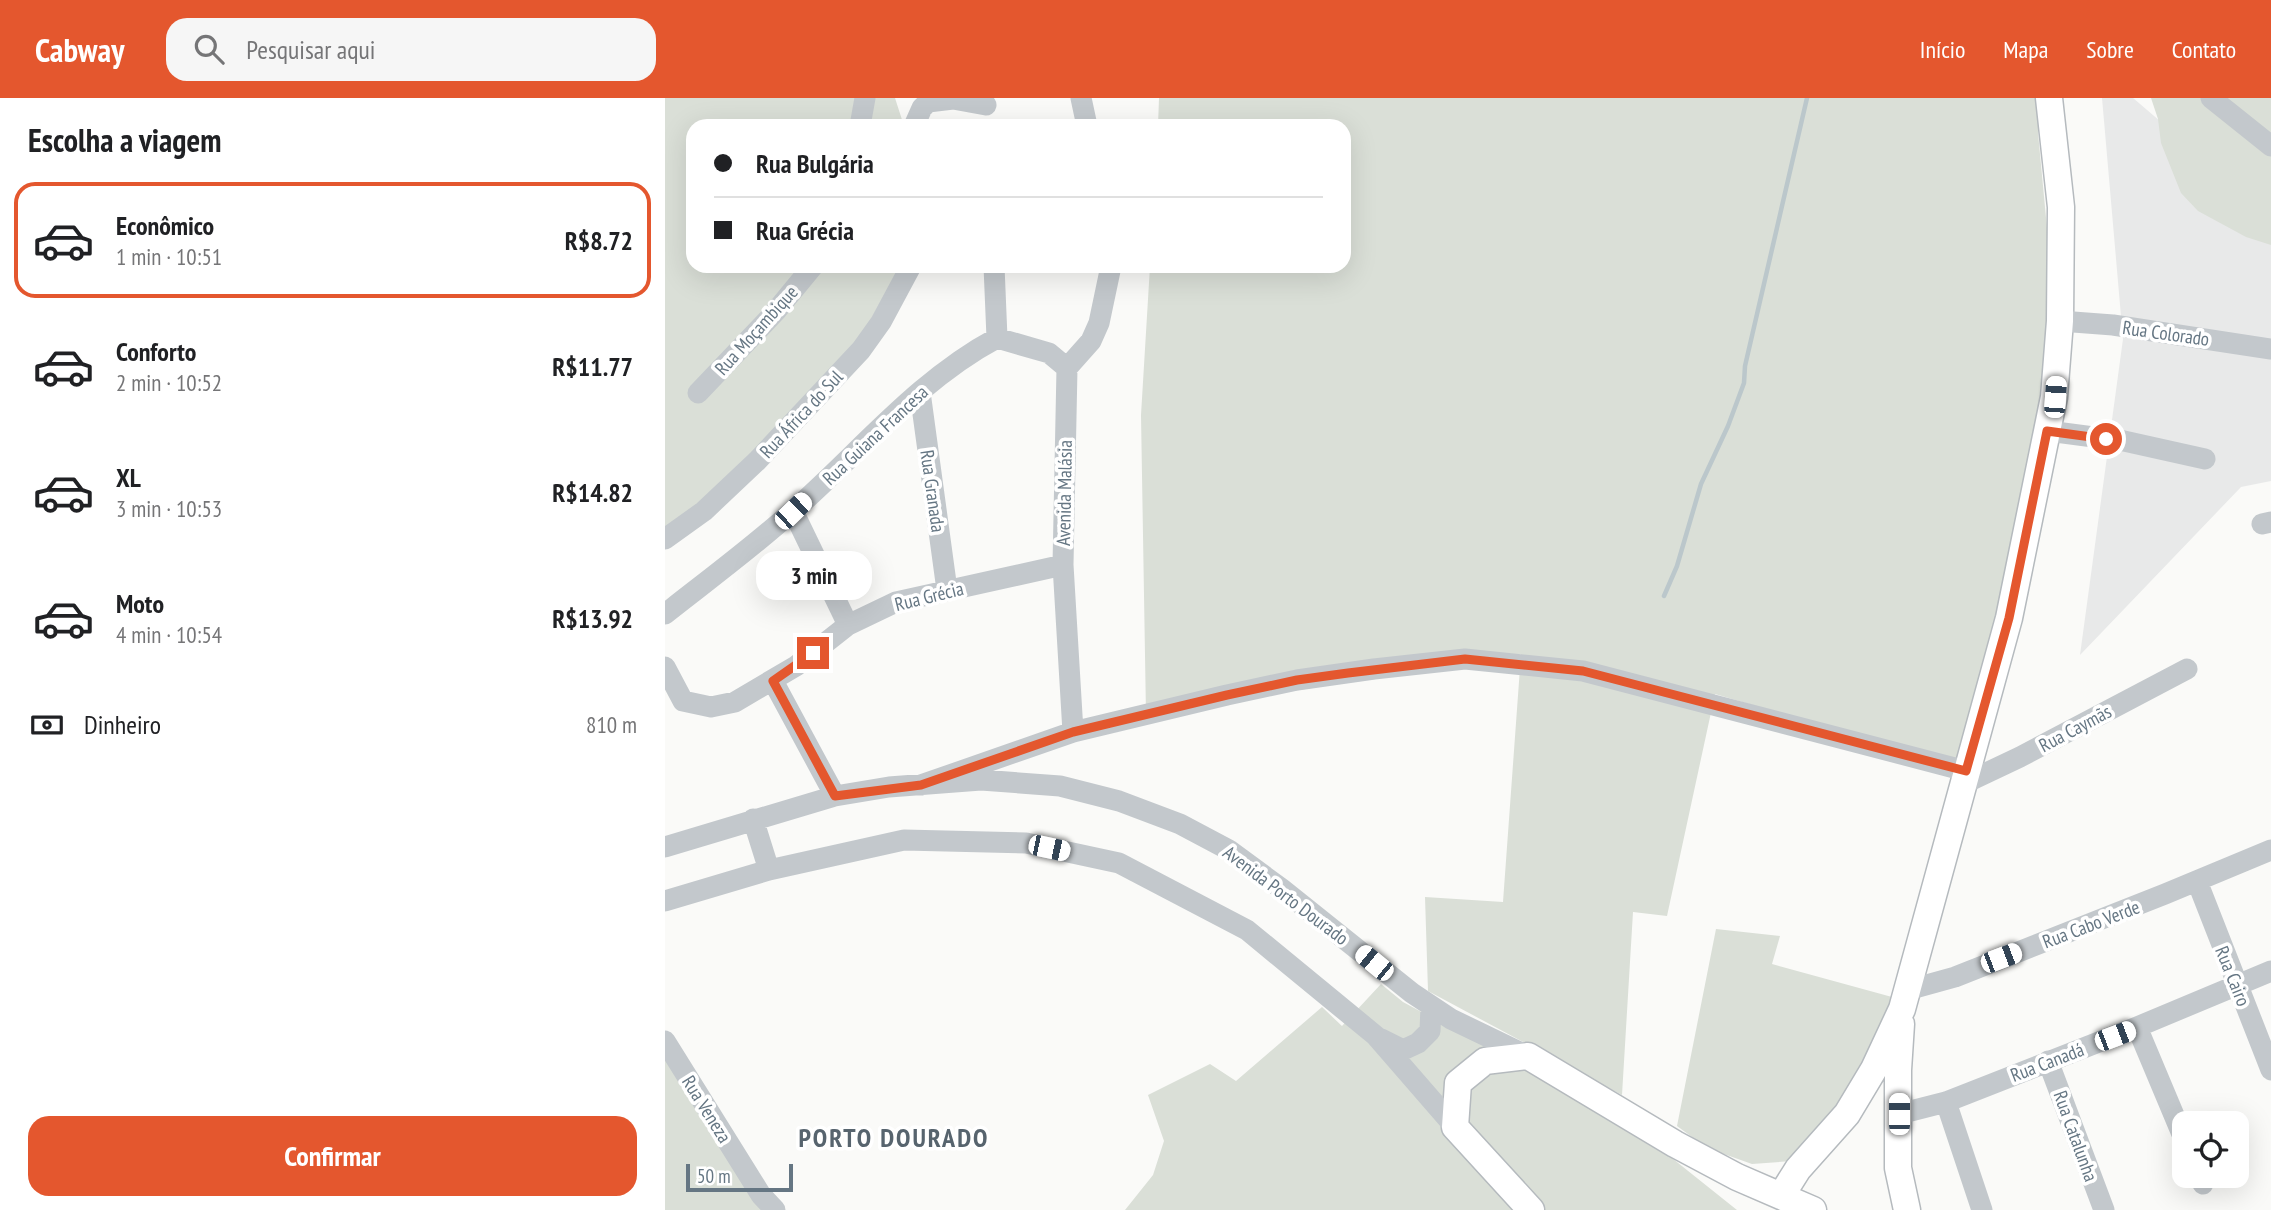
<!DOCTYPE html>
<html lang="pt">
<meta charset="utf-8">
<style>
:root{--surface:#fff;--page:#f6f6f6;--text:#202124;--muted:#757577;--line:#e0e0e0;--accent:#e4572e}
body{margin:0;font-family:"PT Sans Narrow",sans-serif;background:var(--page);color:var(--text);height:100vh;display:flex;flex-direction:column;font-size:26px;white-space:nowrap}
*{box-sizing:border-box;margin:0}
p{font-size:23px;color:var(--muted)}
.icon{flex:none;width:38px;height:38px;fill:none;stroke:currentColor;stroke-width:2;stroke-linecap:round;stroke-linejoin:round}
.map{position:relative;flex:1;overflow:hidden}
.side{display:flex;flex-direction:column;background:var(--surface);width:665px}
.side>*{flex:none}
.top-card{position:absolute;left:21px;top:21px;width:665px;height:154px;border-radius:21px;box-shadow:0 7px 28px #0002;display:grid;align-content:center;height:154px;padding:0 28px;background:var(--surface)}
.tools{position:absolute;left:1507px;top:1013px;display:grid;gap:14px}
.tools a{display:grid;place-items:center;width:77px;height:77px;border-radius:14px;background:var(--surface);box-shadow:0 7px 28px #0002;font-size:35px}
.scale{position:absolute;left:21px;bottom:18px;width:107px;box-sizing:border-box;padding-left:7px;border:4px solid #657683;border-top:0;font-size:19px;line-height:24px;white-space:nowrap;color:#657683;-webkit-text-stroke:5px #fff;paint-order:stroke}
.end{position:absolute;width:32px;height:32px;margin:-16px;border:9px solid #e4572e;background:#fff;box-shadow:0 0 0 4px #fff}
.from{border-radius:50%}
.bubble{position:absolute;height:49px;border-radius:21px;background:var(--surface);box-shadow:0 7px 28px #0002;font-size:23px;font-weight:700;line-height:49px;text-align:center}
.car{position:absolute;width:21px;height:42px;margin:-21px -10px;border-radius:9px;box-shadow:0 0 5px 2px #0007;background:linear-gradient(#fff 24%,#345 0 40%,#fff 0 76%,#345 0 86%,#fff 0)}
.top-card b{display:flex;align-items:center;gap:24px;height:66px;font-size:26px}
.top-card b+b{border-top:2px solid var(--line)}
.top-card i{width:18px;height:18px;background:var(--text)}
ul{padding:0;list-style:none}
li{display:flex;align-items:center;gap:21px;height:116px;margin:0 14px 10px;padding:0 14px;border:4px solid transparent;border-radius:21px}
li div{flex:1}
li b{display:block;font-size:26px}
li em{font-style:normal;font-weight:700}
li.current{border-color:var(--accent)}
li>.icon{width:63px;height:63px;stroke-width:1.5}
h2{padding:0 28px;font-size:32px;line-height:84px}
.pay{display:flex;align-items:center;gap:18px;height:77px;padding:0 28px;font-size:26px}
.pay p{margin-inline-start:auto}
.action{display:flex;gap:14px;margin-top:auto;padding:14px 28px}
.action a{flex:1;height:80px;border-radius:21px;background:var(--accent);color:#fff;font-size:28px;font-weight:700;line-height:80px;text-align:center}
header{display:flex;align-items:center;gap:42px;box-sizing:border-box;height:98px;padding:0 35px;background:var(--accent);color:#fff}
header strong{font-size:33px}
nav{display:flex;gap:38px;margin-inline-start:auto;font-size:24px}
.search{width:490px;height:63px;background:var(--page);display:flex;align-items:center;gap:18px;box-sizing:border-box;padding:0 24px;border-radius:21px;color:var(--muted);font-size:26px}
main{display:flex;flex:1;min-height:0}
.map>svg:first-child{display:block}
.built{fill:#e8e9e9}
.green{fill:#dadfd7}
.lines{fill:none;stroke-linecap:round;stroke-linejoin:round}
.stream{stroke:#bbc7cb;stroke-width:4.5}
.major-casing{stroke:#b5babe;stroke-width:29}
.minor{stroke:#c3c8cc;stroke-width:21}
.major{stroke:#fff;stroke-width:26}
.route{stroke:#e4572e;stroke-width:9}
.labels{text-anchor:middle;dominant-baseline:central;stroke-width:7;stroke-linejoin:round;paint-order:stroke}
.street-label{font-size:19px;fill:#657683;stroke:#fff}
.district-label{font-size:26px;font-weight:bold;letter-spacing:2px;fill:#57646e;stroke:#fff}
</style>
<header>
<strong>Cabway</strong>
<div class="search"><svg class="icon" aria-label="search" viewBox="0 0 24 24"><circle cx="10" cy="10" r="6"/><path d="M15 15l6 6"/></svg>Pesquisar aqui</div>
<nav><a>Início</a><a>Mapa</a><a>Sobre</a><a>Contato</a></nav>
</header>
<main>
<section class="side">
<h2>Escolha a viagem</h2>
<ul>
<li class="current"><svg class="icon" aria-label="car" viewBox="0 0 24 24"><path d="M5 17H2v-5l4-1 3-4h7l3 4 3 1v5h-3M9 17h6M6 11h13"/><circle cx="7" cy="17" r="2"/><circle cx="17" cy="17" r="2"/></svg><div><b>Econômico</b><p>1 min · 10:51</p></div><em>R$8.72</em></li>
<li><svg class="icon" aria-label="car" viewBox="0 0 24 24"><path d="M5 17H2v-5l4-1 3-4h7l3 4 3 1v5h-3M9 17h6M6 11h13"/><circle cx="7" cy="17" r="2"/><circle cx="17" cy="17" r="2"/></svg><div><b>Conforto</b><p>2 min · 10:52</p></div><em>R$11.77</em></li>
<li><svg class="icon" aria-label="car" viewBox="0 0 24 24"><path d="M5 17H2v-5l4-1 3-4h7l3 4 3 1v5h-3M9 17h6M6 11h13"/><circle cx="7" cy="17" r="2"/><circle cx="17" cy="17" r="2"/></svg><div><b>XL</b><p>3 min · 10:53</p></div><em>R$14.82</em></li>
<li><svg class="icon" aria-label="car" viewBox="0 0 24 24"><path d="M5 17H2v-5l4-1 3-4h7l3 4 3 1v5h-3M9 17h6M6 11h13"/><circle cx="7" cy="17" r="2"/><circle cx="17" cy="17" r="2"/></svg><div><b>Moto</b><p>4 min · 10:54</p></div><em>R$13.92</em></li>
</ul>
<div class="pay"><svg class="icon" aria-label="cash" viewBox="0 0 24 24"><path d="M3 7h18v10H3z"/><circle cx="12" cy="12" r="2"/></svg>Dinheiro<p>810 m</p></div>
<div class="action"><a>Confirmar</a></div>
</section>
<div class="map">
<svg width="1606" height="1112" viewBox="0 0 1606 1112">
<rect width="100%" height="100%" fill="#fafaf8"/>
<path class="built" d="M 1437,0 L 1468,0 L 1606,118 L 1606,383 L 1576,389 L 1415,557 L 1458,241 Z"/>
<path class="green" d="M 0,0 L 230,0 L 239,28 L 28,28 L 28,168 L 236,168 L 173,280 L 0,438 Z
M 494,0 L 1374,0 L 1373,35 L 1387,183 L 1369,356 L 1304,632 L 1291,666 L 1050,596 L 1002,818 L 968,814 L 957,997 L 763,893 L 760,799 L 838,804 L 856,556 L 481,617 L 476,317 L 485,168 L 679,168 L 679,28 L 493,28 Z
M 1486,0 L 1606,0 L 1606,147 L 1581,139 L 1533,113 L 1516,95 L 1496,45 L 1493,21 Z
M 1051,831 L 1115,838 L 1107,866 L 1227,899 L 1225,921 L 1164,1025 L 1127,1063 L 1087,1066 L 1042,1050 L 1012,1028 Z
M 716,886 L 738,904 L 963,1025 L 1072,1112 L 460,1112 L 488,1077 L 499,1043 L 483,997 L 545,966 L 571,983 L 657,909 L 677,928 Z
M 0,948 L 99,1112 L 0,1112 Z"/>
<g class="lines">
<path class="stream" d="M 999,498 L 1012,468 L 1036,386 L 1063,328 L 1079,285 L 1080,268 L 1142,0"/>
<g class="major-casing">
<path id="major" d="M 1236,926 L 1233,972 L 1233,1070 L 1242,1112
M 1116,1098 L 1133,1071 L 1182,1016 L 1209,971 L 1237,911 L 1344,520 L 1389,299 L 1395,223 L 1396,109 L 1384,0
M 866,1112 L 790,1029 L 793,985 L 820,963 L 863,958 L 1010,1046 L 1072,1079 L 1148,1112"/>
</g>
<path class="minor" d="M 416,0 L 422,28
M 1546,0 L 1606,48
M 195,28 L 200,0
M 249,28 L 257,10 L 263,4 L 288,1 L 321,7
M 329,168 L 332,240
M 1395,223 L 1448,227 L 1606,251
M 255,294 L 282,492
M 33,295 L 111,213 L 148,168
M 1383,333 L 1459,343 L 1540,361
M 128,413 L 183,527
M 1597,426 L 1606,424
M 0,441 L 39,413 L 92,363 L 196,252 L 216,224 L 246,168
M 0,516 C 43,482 88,449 129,412 C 195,354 253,282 332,240 L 384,255 L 402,270
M 0,569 L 18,603 L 46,609 L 70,604 L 131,568 L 183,527 L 231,504 L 398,467
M 108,583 L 170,698
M 408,634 L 398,467 L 402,270 L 426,243 L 434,225 L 446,168
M 1298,686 L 1355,659 L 1522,571
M 256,687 L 408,634 L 562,597 L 632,582 L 709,571 L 800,561 L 918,573 L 1301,673
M 88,721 L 104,772
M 0,749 L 170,698 L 224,689 L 316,682 L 395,688 L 454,703 L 515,726 L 564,752 L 617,791 L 747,895 L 786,921 L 863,958
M 1532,783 L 1606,972
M 0,803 L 104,772 L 239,742 L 361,745 L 454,765 L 582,832 L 711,938 L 790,1029
M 1243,892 L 1290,879 L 1500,796 L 1606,752
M 1472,929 L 1519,1041
M 716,941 L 738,952 L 753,945 L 765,933 L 766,908
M 0,943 L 96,1097 L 110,1112
M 1383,963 L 1439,1112
M 1281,1004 L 1317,1112
M 1234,1016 L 1281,1004 L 1472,929 L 1606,873
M 1534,1078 L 1538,1086"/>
<use href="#major" class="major"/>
</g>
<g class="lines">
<path class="route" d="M 148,555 L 108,583 L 170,698 L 256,687 L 408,634 L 562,597 L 632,582 L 683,575 L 800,561 L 918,573 L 1301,673 L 1344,520 L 1382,333 L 1441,341"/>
</g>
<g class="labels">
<g class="street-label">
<text transform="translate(91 232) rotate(-48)">Rua Moçambique</text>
<text transform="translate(1501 235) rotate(8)">Rua Colorado</text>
<text transform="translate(136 316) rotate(-47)">Rua África do Sul</text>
<text transform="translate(210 337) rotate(-43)">Rua Guiana Francesa</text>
<text transform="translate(268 393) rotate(82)">Rua Granada</text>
<text transform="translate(399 395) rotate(-89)">Avenida Malásia</text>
<text transform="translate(264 498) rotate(-14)">Rua Grécia</text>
<text transform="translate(1410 630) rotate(-28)">Rua Caymãs</text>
<text transform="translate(621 797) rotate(37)">Avenida Porto Dourado</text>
<text transform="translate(1426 826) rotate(-21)">Rua Cabo Verde</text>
<text transform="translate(1568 878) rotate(68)">Rua Cairo</text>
<text transform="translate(1382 964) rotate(-21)">Rua Canadá</text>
<text transform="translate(42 1011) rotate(58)">Rua Veneza</text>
<text transform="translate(1411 1038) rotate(70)">Rua Catalunha</text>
</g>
<g class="district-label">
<text x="229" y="1039">PORTO DOURADO</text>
</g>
</g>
</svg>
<div class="tools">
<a><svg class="icon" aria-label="locate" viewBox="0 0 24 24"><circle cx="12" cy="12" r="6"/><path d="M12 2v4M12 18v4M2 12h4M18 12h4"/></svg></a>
</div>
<div class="scale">50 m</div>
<i class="end from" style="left:1441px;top:341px"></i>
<i class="end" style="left:148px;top:555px"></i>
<div class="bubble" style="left:91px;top:453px;width:116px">3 min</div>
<i class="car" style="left:1390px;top:299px;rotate:4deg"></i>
<i class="car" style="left:128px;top:413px;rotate:46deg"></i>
<i class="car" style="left:384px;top:750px;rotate:102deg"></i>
<i class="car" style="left:1336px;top:860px;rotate:69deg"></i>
<i class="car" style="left:709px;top:865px;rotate:309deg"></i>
<i class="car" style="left:1450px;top:938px;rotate:69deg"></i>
<i class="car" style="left:1234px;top:1016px;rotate:0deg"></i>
<div class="top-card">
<b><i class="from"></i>Rua Bulgária</b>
<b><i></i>Rua Grécia</b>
</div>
</div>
</main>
